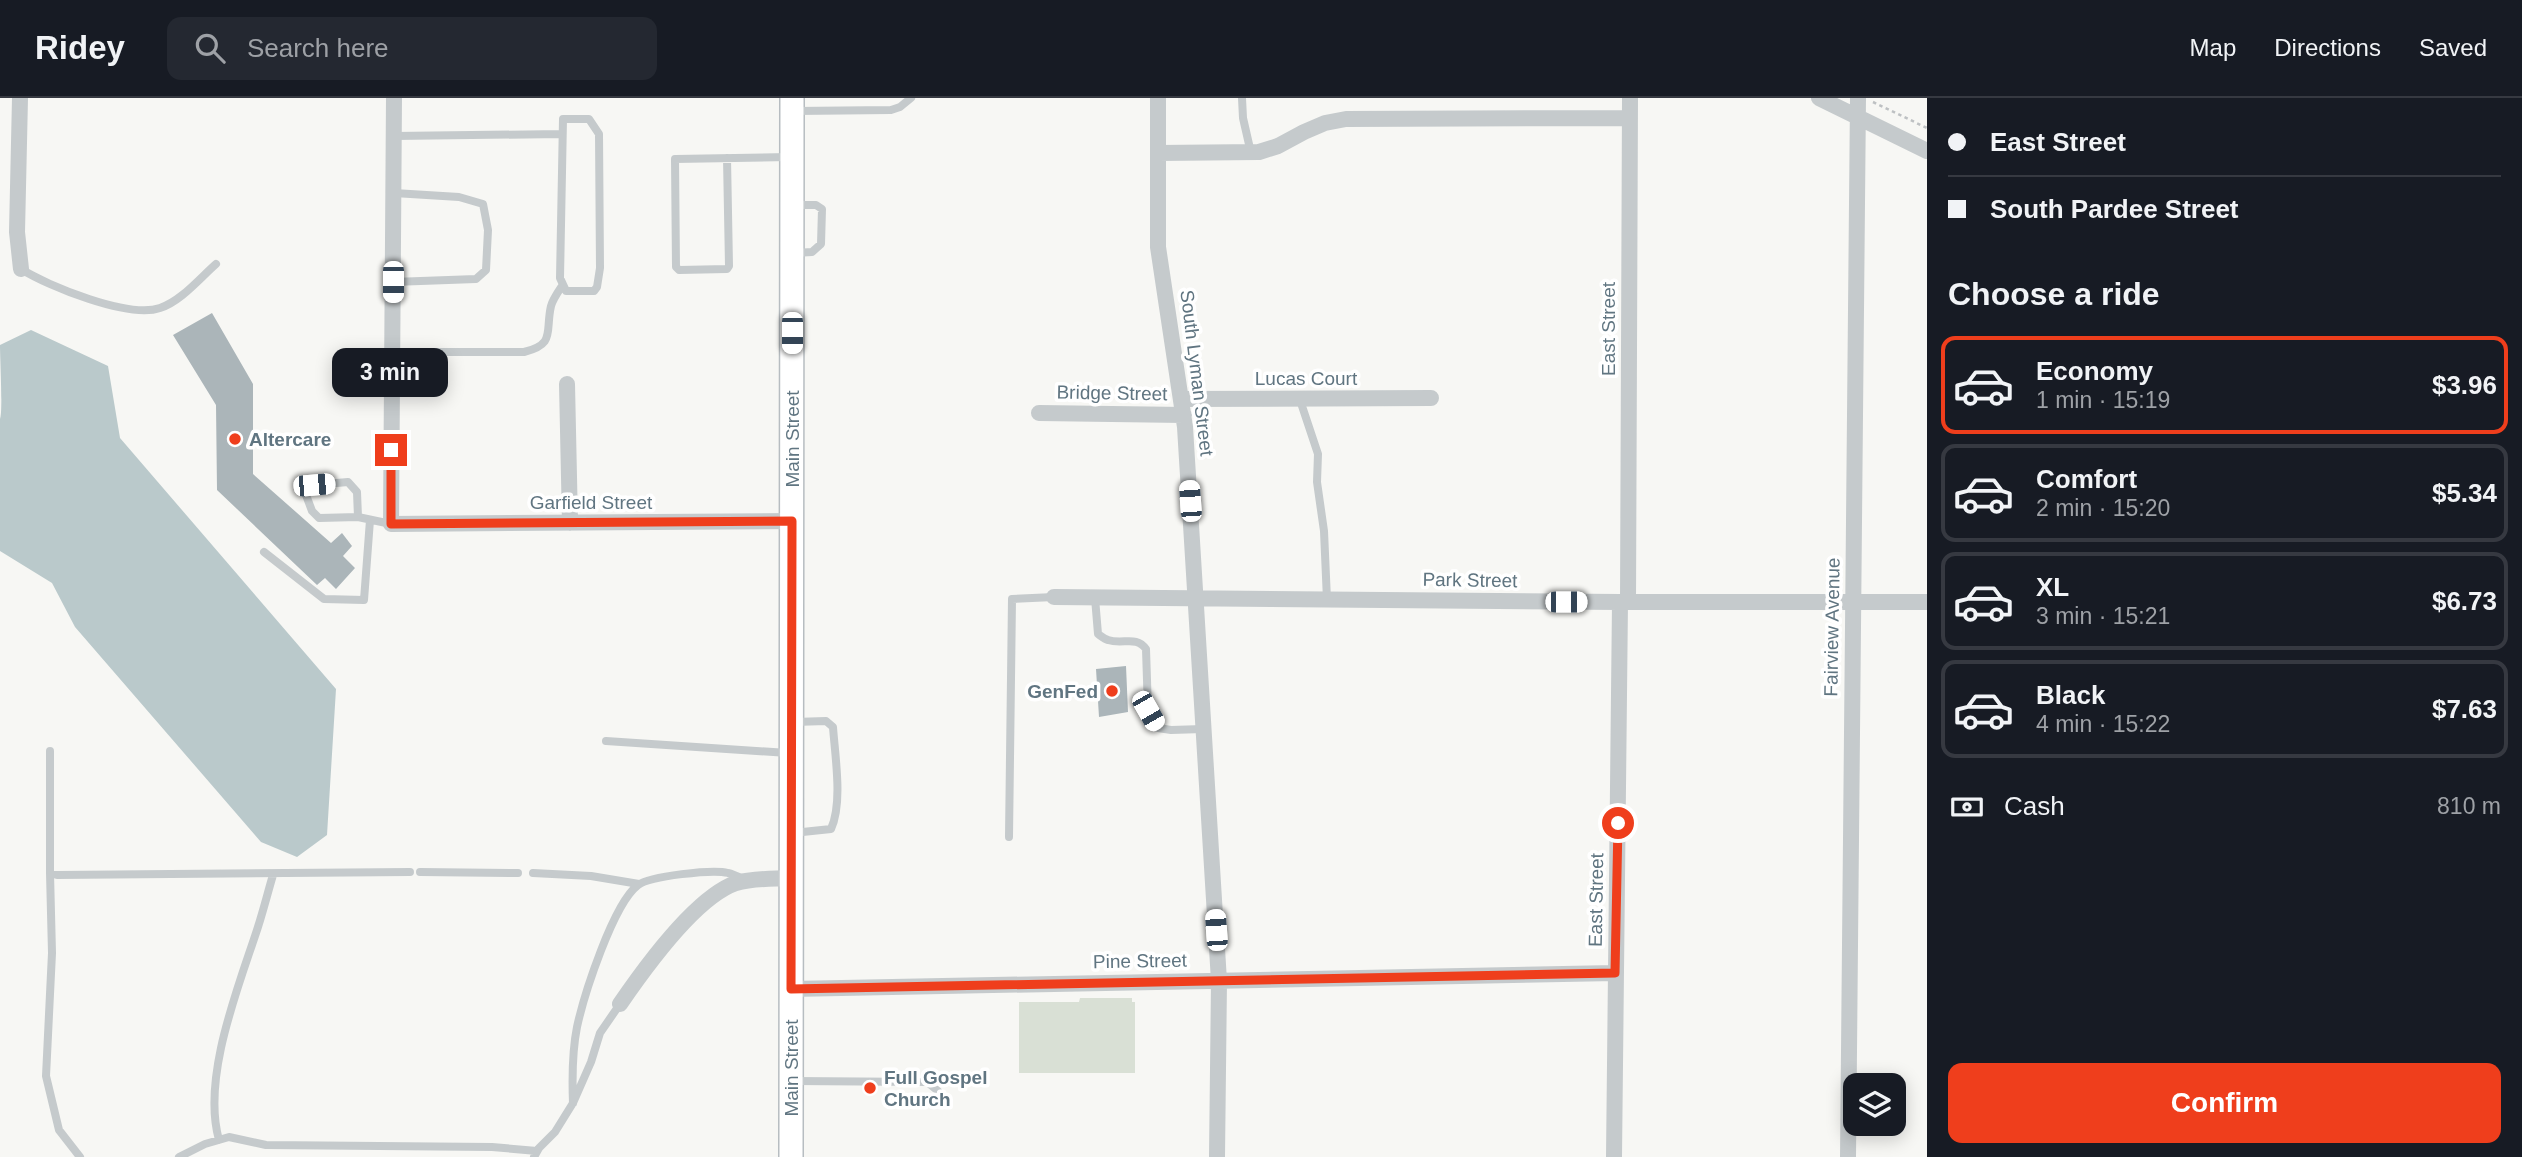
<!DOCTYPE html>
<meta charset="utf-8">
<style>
:root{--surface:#171b24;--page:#242831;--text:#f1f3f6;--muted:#9ea1a6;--line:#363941;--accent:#ef3e1c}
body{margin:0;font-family:Helvetica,sans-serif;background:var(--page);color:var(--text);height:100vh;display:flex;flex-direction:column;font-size:26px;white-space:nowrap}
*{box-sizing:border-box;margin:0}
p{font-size:23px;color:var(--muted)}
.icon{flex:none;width:38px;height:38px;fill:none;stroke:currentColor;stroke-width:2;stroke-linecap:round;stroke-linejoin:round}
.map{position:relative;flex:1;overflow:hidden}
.panel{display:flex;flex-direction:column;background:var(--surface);width:595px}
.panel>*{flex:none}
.banner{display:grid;align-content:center;height:154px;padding:0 21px;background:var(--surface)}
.controls{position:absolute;left:1843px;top:975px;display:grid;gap:14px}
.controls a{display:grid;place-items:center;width:63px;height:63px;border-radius:14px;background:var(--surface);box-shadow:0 4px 18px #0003;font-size:35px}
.end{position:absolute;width:32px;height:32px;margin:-16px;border:9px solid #ef3e1c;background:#fff;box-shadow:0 0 0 4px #fff}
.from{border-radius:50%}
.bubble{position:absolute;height:49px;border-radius:14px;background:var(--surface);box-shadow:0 4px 18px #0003;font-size:23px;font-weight:600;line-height:49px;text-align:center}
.car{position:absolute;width:21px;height:42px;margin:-21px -10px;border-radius:9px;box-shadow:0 0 5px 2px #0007;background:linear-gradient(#fff 24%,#345 0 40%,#fff 0 76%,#345 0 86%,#fff 0)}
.banner b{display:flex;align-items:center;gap:24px;height:66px;font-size:26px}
.banner b+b{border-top:2px solid var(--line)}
.banner i{width:18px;height:18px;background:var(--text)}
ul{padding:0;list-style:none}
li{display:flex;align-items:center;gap:21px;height:98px;margin:0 14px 10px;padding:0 7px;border:4px solid var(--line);border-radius:14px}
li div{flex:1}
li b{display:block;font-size:26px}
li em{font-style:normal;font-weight:600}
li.selected{border-color:var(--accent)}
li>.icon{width:63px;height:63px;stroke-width:1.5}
h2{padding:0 21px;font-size:32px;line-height:84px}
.pay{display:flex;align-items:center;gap:18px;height:77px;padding:0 21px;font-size:26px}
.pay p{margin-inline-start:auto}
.action{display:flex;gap:14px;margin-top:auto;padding:14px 21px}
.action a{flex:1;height:80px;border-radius:14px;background:var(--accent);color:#fff;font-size:28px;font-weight:600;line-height:80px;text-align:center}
header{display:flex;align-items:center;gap:42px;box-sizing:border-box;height:98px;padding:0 35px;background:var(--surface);border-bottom:2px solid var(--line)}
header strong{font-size:33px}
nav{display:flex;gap:38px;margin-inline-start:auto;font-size:24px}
.search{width:490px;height:63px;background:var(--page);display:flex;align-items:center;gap:18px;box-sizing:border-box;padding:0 24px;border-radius:14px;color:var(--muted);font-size:26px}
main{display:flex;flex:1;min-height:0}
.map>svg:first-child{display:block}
.green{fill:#d9e0d5}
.water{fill:#bac9cb}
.building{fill:#abb5b9}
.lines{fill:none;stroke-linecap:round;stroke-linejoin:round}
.secondary-casing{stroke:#b7bdc1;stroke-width:26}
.path{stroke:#bec1c3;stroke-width:2.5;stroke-dasharray:3.5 3.5;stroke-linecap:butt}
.service{stroke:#c5cacc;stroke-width:8}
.minor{stroke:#c5cacc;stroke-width:16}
.secondary{stroke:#fff;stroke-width:23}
.route{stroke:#ef3e1c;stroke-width:9}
.poi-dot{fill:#ef3e1c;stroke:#fff;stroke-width:2.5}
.labels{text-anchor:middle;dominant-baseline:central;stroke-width:7;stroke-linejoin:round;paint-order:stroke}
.street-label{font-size:19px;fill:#607581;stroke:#fff}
.poi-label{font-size:19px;font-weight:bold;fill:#607581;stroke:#fff;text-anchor:start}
</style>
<header>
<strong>Ridey</strong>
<div class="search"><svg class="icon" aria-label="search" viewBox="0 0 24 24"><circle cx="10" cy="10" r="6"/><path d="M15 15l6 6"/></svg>Search here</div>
<nav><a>Map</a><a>Directions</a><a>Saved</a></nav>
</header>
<main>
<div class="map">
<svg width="1927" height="1059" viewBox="0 0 1927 1059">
<rect width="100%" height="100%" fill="#f7f7f4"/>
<path class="green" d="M 1080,900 L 1132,900 L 1132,904 L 1135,904 L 1135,975 L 1019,975 L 1019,904 L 1079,904 Z"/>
<path class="water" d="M 31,232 L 108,268 L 120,340 L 336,591 L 327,737 L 297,759 L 261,744 L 75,529 L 52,485 L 0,453 L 0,321 C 3,314 0,260 0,247 Z"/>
<path class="building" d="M 212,215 L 253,286 L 253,376 L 331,445 L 342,435 L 352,448 L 343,458 L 355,470 L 336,491 L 325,480 L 317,487 L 217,392 L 216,307 L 173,237 Z
M 1126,568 L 1128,614 L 1099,619 L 1096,571 Z"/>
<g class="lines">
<g class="secondary-casing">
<path id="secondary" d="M 791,1059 L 792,0"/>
</g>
<path class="path" d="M 1873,4 L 1927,30"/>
<path class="service" d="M 1242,0 L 1243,20 L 1251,55
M 795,13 L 891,12 L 900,9 L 911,0
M 563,21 L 589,21 L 599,36 L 600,170 L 597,189 L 594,193 L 566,193 L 560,180 Z
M 394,38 L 562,36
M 727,60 L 729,168 L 727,171 L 679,172 L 676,169 L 675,61 L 789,59
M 793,107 L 816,107 L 822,111 L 821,146 L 812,154 L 795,155
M 21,171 C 48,188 129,221 160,210 C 181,203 199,181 216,166
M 393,184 L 476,181 L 486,172 L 488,132 L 483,106 L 459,99 L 394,95
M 392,254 L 524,254 C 556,246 545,234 551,208 C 553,201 558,194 562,188
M 1300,302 L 1318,356 L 1317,384 L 1324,433 L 1327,502
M 358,419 L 319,420 L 312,413 L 306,397 L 314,387 L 348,384 L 357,394 L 358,419 L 391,426
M 264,454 L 324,501 L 364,502 L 370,422
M 1095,500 L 1098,536 C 1101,538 1104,541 1108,542 C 1123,547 1136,537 1146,551 L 1148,613 L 1158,630 L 1171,632 L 1203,631
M 606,643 L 788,655
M 50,653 L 50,775 L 57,777 L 410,774
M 793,735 L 831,731 C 843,705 835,658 833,629 L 826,623 L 794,624
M 1009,739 L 1012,501 L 1054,499
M 420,774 L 518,775
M 50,775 L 52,855 L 46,978 L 59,1032 L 80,1059
M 533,775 L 591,778 L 639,786
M 794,983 L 927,984 L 938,993 L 942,1001
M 573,1005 C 572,979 572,954 577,929 C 584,897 613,806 638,787 C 650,778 713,771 728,775 C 733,776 739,779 743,781
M 219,1042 C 202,982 236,895 255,838 C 262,818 267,797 273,777
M 179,1059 L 205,1046 L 229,1039 L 266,1047 L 492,1049 L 537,1053
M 534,1059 L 539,1050 L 555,1034 L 573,1005 L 591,964 L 600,935 L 620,906"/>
<path class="minor" d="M 20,0 L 17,134 L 21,171
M 394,0 L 391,426 L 792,423
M 1158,0 L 1158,149 L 1185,329 L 1219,883 L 1217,1059
M 1819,0 L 1927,53
M 1158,55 L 1259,54 L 1278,48 L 1304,34 L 1325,25 L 1346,21 L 1630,20
M 567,286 L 570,425
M 1181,301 L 1431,300
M 1039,315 L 1184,317
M 1054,499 L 1620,504 L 1927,504
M 1628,504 L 1630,0
M 791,891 L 1615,875
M 620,906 C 644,871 696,799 736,785 C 753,780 772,781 790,780
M 1614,1059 L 1620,504
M 1848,1059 L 1858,0"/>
<use href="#secondary" class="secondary"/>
</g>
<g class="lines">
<path class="route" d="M 391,352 L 391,426 L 792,423 L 791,891 L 1615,875 L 1618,725"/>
</g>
<g class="poi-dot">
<circle cx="235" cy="341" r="7"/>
<circle cx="1112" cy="593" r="7"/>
<circle cx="870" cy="990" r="7"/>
</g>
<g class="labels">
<g class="street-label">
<text transform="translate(1608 231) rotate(-90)">East Street</text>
<text transform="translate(1197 275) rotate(83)">South Lyman Street</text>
<text x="1306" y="280">Lucas Court</text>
<text transform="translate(1112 295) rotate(1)">Bridge Street</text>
<text transform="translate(792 341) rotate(-90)">Main Street</text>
<text x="591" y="404">Garfield Street</text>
<text transform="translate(1470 482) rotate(1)">Park Street</text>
<text transform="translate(1832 529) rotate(-89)">Fairview Avenue</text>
<text transform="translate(1596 802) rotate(-89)">East Street</text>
<text transform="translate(1140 863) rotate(-1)">Pine Street</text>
<text transform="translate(791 970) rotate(-90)">Main Street</text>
</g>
<g class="poi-label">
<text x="249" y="341">Altercare</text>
<text x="1098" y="593" text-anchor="end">GenFed</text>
<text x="884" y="979">Full Gospel<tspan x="884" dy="22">Church</tspan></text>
</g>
</g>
</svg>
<div class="controls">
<a><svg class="icon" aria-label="layers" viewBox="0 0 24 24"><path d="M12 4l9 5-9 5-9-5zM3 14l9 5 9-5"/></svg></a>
</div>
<i class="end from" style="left:1618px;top:725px"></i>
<i class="end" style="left:391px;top:352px"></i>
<div class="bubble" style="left:332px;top:250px;width:116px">3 min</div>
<i class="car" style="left:393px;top:184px;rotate:180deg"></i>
<i class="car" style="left:792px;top:235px;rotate:180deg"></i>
<i class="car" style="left:314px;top:387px;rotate:85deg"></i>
<i class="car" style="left:1190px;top:403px;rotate:356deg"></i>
<i class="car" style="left:1566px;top:504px;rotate:90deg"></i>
<i class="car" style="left:1148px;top:613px;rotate:150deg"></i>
<i class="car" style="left:1216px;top:832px;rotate:356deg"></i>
</div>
<section class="panel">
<div class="banner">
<b><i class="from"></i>East Street</b>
<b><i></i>South Pardee Street</b>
</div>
<h2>Choose a ride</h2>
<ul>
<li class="selected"><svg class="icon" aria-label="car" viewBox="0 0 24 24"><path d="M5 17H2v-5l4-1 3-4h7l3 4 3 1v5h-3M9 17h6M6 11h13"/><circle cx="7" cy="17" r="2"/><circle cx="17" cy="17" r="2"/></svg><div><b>Economy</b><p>1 min · 15:19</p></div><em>$3.96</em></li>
<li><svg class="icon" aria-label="car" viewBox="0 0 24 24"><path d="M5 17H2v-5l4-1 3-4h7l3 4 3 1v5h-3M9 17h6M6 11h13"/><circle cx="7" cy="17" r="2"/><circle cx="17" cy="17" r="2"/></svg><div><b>Comfort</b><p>2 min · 15:20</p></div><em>$5.34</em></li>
<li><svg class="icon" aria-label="car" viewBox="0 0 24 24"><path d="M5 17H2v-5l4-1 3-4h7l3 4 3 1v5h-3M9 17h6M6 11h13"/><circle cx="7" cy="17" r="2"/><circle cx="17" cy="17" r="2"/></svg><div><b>XL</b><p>3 min · 15:21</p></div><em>$6.73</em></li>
<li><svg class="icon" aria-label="car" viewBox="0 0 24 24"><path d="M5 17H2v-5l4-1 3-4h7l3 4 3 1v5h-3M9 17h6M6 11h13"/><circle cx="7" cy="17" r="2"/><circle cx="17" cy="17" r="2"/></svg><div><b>Black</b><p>4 min · 15:22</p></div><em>$7.63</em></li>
</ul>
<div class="pay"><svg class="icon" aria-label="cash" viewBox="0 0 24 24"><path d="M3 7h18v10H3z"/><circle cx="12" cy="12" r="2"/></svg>Cash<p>810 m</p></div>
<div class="action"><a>Confirm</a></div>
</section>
</main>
